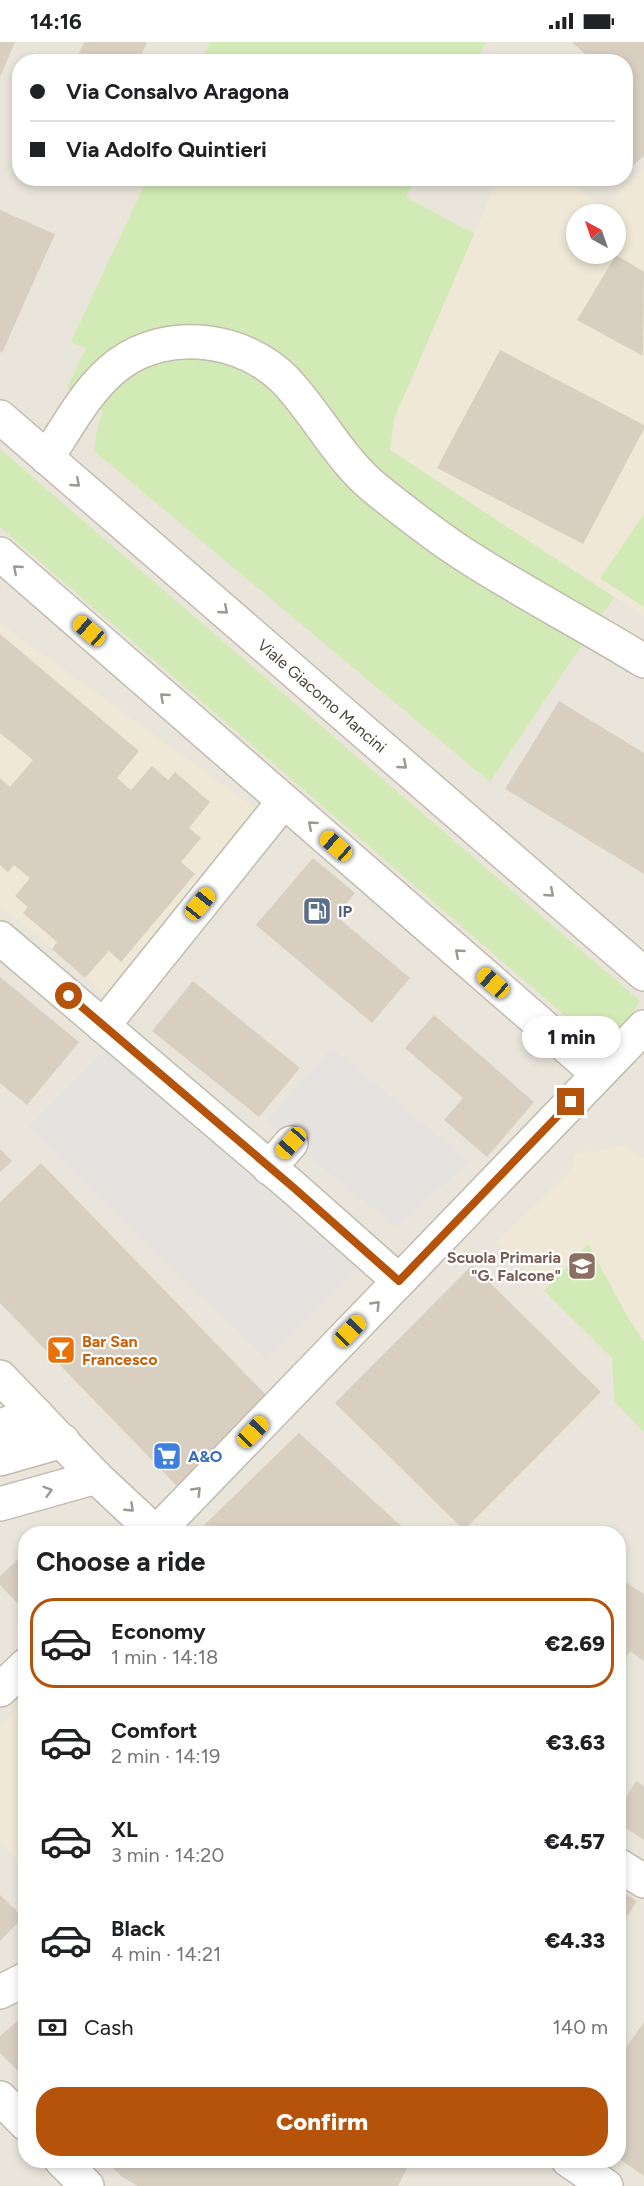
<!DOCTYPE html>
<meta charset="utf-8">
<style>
:root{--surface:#fff;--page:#f6f6f6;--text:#202124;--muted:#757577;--line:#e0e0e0;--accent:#b45309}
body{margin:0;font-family:Figtree,sans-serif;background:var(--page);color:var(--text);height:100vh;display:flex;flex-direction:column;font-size:22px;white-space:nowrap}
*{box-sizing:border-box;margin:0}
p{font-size:20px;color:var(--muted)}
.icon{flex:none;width:33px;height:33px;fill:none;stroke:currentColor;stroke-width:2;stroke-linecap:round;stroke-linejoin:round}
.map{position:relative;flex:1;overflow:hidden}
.drawer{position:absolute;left:18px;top:1484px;width:608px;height:642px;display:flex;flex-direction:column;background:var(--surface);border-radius:24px;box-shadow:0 3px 9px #0003}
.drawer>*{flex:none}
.guide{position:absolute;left:12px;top:12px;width:621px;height:132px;border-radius:24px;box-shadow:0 3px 9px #0003;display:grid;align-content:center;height:132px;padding:0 18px;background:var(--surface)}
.needle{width:39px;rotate:320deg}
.fabs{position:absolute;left:566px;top:162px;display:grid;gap:12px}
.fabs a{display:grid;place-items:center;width:60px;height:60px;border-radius:50%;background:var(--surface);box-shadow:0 3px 9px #0003;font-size:30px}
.end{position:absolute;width:27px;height:27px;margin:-14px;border:8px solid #b45309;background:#fff;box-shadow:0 0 0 3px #fff}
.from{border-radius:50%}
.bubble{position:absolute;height:42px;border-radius:21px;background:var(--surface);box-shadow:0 3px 9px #0003;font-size:20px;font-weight:800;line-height:42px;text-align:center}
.car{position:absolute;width:18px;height:36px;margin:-18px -9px;border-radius:8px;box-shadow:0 0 4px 2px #0007;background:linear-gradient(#f5c518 24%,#345 0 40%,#f5c518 0 76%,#345 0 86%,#f5c518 0)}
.guide b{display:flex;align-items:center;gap:21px;height:57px;font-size:22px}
.guide b+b{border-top:2px solid var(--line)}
.guide i{width:15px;height:15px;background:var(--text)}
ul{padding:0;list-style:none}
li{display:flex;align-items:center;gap:18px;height:90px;margin:0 12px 9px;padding:0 6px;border:3px solid transparent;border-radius:24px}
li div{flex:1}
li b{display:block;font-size:22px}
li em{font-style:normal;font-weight:800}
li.current{border-color:var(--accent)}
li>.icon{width:54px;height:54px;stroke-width:1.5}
h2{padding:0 18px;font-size:27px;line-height:72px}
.pay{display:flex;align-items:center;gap:15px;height:66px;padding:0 18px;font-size:22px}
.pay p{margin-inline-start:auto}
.button{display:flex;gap:12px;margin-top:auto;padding:12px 18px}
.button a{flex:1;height:69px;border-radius:24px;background:var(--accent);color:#fff;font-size:24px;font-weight:800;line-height:69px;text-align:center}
.status{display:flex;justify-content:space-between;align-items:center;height:42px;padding:0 30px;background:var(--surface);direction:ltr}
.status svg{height:16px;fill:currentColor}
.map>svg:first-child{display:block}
.residential{fill:#eae5da;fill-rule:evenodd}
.education{fill:#efe8d6;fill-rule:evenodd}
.green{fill:#d2eab5}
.parking{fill:#e5e3e0}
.building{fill:#d8cfc1}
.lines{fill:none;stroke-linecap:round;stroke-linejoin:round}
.minor-casing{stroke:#c2bbae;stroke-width:36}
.minor{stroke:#fff;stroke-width:33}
.oneway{stroke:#9c9892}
.route{stroke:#b45309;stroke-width:8}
.labels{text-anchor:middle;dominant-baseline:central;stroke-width:4.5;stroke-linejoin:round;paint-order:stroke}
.street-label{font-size:16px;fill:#4b4439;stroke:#fff}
.service-label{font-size:16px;font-weight:bold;fill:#4e5e75;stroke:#fff;text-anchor:start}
.education-label{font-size:16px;font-weight:bold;fill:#785e54;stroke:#fff;text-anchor:end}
.food-label{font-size:16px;font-weight:bold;fill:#c56008;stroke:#fff;text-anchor:start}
.shop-label{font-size:16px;font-weight:bold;fill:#366cbe;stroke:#fff;text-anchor:start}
</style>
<div class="status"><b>14:16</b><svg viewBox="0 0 49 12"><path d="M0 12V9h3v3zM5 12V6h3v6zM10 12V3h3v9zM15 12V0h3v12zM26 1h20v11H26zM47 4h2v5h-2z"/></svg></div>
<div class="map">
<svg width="644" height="2144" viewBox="0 0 644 2144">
<rect width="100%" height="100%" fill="#f6f3ec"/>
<path class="residential" d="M 0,0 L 644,0 L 644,2144 L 0,2144 ZM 20,20 L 626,20 L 626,136 L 20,136 ZM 576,172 L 615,172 L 615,212 L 576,212 ZM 26,1491 L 618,1491 L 618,2118 L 26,2118 Z"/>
<path class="education" d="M 644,126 L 644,574 L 390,408 L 394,377 L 498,137 L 563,137 L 604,164 ZM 576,172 L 615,172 L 615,212 L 576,212 Z
M 0,581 L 258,768 L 106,953 L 0,864 Z
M 624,1104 L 644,1116 L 644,1390 L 614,1359 L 612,1316 L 495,1200 L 571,1129 L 575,1112 Z
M 25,1658 L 25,1825 L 0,1801 L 0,1685 Z"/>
<path class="green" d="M 210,0 L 486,0 L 476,19 L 201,19 Z
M 147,137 L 415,137 L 406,155 L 474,192 L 394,377 L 390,408 L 614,555 L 490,740 L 94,409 L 97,388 L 103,369 L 67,346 L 86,306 L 71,300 Z
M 0,407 L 640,959 C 630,977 617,992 600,1004 L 0,485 Z
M 644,472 L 644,565 L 600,536 Z
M 588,1202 L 625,1270 L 644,1300 L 644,1390 L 614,1359 L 612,1316 L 544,1249 Z"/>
<path class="parking" d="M 332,1005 L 470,1120 L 395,1185 L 266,1080 Z
M 106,1007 L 356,1226 L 265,1317 L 28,1084 Z"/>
<path class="building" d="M 0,0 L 15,0 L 0,35 Z
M 84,0 L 147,0 L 138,20 L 75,20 Z
M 572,0 L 644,0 L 644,114 L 626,129 L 626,20 L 593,20 Z
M 0,168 L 55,192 L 2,311 L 0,309 Z
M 616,213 L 644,230 L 643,314 L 577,278 Z
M 500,308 L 644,383 L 644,387 L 583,502 L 437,426 Z
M 0,592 L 139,709 L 117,736 L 131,748 L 152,724 L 168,738 L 175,730 L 210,760 L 189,786 L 201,796 L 181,820 L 195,832 L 121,920 L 109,909 L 85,936 L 52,907 L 57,900 L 23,871 L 28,865 L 15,854 L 30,836 L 14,823 L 8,830 L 0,823 L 0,736 L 10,745 L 33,718 L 0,691 Z
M 559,659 L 644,711 L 644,832 L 505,747 Z
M 313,816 L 355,851 L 336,874 L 410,936 L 372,981 L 256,883 Z
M 0,935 L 79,1000 L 27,1063 L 0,1041 Z
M 193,939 L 300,1026 L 259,1075 L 152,989 Z
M 434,973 L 534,1060 L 487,1115 L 444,1078 L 463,1056 L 405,1006 Z
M 0,1107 L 12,1119 L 0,1130 Z
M 41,1121 L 268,1355 L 177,1444 L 0,1261 L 0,1160 Z
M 472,1223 L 601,1350 L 464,1488 L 335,1361 Z
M 299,1391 L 409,1491 L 214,1491 L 204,1483 Z
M 26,1510 L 26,1570 L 0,1543 L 0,1534 Z
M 618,1535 L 644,1552 L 644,1619 L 630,1609 L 618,1627 Z
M 636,1739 L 644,1744 L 644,1798 L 618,1781 L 618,1752 L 625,1757 Z
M 618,1847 L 637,1859 L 618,1888 Z
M 0,1853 L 23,1875 L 0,1899 Z
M 26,1972 L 26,2037 L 0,2011 L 0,1994 Z
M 644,1980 L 644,2134 L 618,2116 L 618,2017 Z
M 105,2118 L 411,2118 L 398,2144 L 137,2144 L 121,2134 Z"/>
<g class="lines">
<g class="minor-casing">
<g id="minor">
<path id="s1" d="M 0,375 L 644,932"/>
<path d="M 47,416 C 68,384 88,345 119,322 C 169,286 243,295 286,339 C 318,373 339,417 376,447 C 406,471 439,497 471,517 C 528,553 587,584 644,619"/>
<path d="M 0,512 L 598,1032"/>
<path d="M 0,896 L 294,1146 L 399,1239"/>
<path d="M 103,984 L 284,759"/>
<path d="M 269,1126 L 291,1101"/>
<path d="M 0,1335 L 96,1435 L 156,1491"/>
<path d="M 0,1384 L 36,1372"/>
<path d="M 0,1417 L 63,1399"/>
<path d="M 0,1462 L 96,1435"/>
<path d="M 156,1491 L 644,985"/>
<path d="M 0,1648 L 26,1623"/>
<path d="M 618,1823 L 644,1839"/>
<path d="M 0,1950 L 26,1937"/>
<path d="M 0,2056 L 26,2082"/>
<path d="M 61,2118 L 87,2144"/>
<path d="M 568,2118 L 606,2144"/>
</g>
</g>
<use href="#minor" class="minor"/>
</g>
<defs><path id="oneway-chevron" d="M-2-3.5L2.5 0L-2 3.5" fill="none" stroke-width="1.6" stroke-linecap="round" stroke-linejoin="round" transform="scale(1.5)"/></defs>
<g class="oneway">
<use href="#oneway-chevron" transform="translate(76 441) rotate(41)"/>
<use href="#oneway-chevron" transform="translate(17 527) rotate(-139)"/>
<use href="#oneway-chevron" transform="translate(224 568) rotate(41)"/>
<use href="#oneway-chevron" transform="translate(164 655) rotate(-139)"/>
<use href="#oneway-chevron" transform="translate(403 723) rotate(41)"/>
<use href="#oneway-chevron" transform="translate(312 783) rotate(-139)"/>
<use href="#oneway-chevron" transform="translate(550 851) rotate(41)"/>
<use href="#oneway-chevron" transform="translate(459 911) rotate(-139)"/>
<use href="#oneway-chevron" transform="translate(376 1263) rotate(-46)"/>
<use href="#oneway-chevron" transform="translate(48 1449) rotate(-16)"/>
<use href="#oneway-chevron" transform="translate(197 1449) rotate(-46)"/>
<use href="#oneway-chevron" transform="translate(130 1466) rotate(43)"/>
</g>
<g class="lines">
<path class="route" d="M 69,954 L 294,1146 L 399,1239 L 571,1060"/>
</g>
<defs>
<g id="fuel-square" transform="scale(1.5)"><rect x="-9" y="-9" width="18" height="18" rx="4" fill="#5c6f8a" stroke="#fff"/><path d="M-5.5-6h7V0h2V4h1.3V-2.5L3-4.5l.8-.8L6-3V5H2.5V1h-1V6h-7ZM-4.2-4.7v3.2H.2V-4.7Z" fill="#fff"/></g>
<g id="school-square" transform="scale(1.5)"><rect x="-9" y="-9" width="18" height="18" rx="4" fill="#8d6e63" stroke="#fff"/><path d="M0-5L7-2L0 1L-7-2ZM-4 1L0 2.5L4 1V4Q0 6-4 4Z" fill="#fff"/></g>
<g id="bar-square" transform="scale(1.5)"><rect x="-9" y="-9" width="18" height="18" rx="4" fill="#e8710a" stroke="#fff"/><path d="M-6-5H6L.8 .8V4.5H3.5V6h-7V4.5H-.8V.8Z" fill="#fff"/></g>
<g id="supermarket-square" transform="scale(1.5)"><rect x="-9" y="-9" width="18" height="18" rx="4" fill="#3f7fe0" stroke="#fff"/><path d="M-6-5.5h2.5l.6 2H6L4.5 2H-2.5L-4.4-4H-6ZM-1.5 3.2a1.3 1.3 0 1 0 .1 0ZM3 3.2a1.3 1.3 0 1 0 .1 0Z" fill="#fff"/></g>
</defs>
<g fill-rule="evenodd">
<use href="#fuel-square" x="317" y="869"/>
<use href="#school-square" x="582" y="1224"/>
<use href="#bar-square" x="61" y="1308"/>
<use href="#supermarket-square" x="167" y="1414"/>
</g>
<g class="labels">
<g class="street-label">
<text stroke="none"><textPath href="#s1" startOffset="426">Viale Giacomo Mancini</textPath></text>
</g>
<g class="service-label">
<text x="338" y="869">IP</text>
</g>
<g class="education-label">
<text x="561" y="1215">Scuola Primaria<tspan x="561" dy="18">"G. Falcone"</tspan></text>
</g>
<g class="food-label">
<text x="82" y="1299">Bar San<tspan x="82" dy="18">Francesco</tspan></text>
</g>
<g class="shop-label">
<text x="188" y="1414">A&amp;O</text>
</g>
</g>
</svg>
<div class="fabs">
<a><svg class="needle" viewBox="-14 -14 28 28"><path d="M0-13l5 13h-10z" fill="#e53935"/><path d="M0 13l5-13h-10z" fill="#757577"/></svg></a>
</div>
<i class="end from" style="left:69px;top:954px"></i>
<i class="end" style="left:571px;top:1060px"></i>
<div class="bubble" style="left:522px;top:974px;width:99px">1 min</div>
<i class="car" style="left:89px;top:589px;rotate:311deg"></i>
<i class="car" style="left:336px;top:804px;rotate:311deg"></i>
<i class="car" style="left:200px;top:862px;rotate:39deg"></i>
<i class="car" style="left:493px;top:941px;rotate:311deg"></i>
<i class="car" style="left:291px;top:1101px;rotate:222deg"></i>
<i class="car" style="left:350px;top:1289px;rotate:44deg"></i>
<i class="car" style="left:253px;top:1390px;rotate:44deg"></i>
<div class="guide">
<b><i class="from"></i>Via Consalvo Aragona</b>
<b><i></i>Via Adolfo Quintieri</b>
</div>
<section class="drawer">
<h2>Choose a ride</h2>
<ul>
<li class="current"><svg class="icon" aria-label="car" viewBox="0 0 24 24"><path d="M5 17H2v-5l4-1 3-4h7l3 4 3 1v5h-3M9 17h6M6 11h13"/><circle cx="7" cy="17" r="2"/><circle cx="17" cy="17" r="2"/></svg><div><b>Economy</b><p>1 min · 14:18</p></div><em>€2.69</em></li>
<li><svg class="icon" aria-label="car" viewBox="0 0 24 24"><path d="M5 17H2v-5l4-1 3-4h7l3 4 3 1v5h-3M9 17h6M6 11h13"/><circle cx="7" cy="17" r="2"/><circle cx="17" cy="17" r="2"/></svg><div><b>Comfort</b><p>2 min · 14:19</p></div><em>€3.63</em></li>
<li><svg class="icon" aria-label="car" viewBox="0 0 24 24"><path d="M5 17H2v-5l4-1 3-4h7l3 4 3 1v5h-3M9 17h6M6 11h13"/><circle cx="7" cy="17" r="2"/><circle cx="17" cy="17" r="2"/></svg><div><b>XL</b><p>3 min · 14:20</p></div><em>€4.57</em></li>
<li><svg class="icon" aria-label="car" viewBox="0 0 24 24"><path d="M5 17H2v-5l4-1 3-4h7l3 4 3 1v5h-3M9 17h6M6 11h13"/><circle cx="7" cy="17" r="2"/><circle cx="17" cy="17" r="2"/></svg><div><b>Black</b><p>4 min · 14:21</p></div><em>€4.33</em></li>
</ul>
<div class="pay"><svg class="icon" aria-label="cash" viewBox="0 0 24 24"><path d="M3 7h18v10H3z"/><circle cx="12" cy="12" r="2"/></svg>Cash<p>140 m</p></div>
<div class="button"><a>Confirm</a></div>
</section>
</div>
